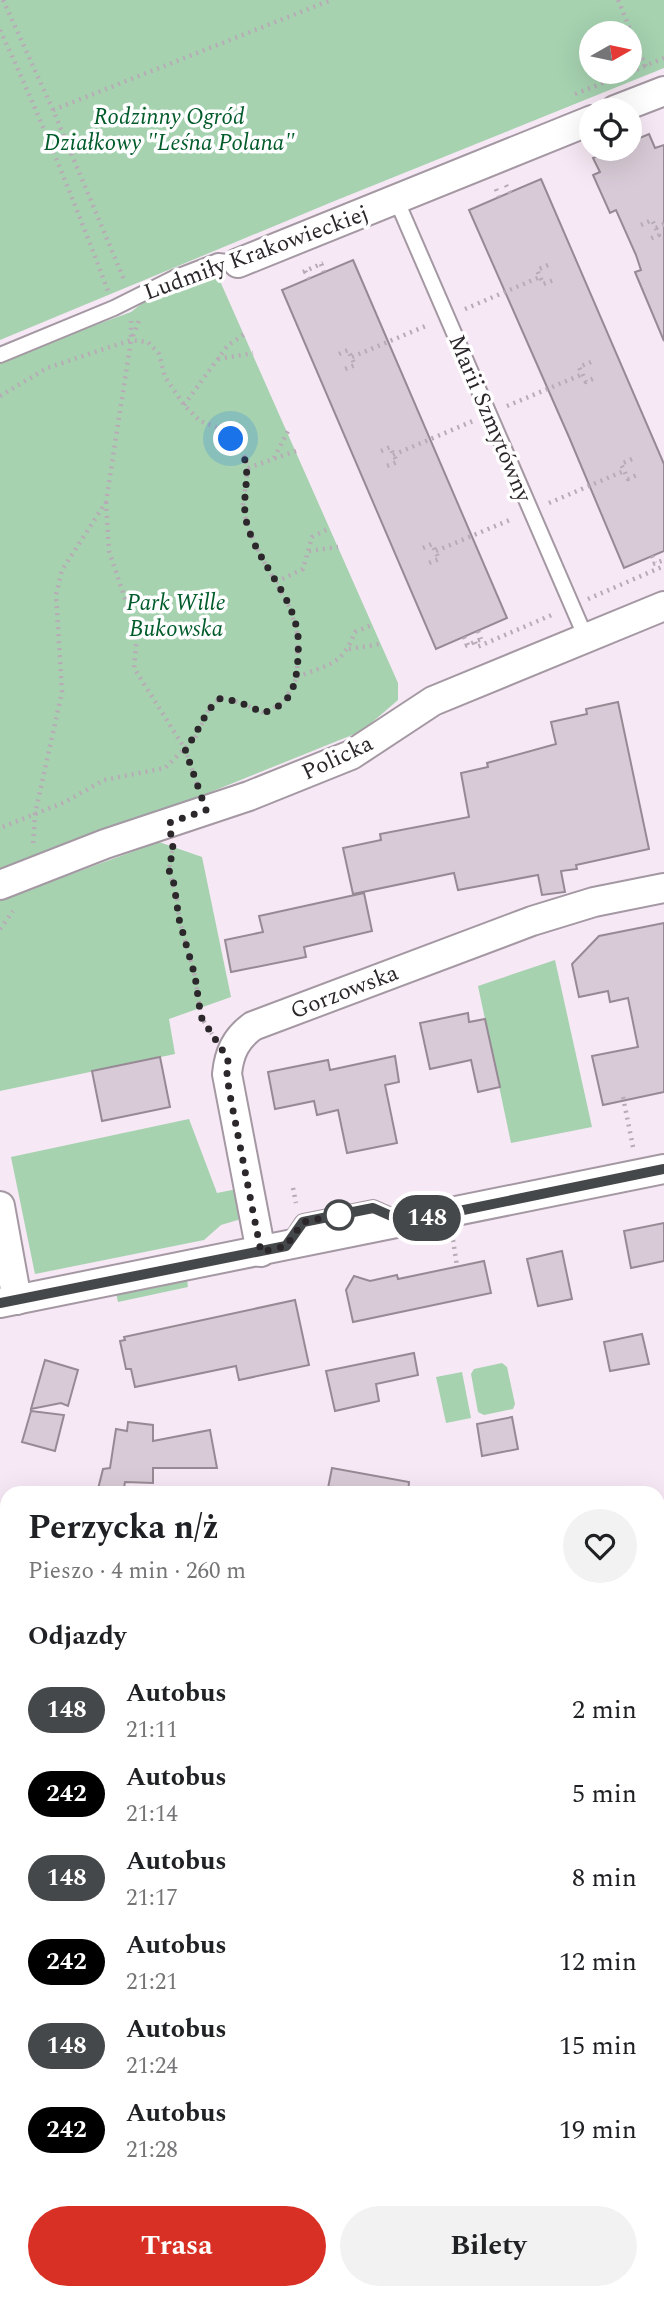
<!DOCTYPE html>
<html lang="pl">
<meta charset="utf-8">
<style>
:root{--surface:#fff;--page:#f2f2f2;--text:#202124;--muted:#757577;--accent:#d93025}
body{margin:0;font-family:Spectral,serif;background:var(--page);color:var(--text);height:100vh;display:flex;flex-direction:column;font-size:26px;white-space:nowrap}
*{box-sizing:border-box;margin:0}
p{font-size:23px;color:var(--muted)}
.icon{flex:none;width:38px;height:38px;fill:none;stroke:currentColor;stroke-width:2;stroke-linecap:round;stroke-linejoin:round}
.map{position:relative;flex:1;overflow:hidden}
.sheet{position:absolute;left:0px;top:1486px;width:665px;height:814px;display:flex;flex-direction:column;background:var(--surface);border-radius:21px 21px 0 0;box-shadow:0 7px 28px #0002}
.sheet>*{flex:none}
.badge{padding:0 14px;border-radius:23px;font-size:24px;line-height:46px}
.needle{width:46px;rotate:81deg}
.buttons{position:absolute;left:579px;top:21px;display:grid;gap:14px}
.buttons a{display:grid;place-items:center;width:63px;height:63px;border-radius:50%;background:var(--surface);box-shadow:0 7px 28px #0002;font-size:35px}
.you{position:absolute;width:35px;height:35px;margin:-18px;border:5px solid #fff;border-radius:50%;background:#1a73e8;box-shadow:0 0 0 10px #1a73e833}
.map>.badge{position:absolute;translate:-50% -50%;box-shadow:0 0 0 4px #fff}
h2{padding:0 28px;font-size:26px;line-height:63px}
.round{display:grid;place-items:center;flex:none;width:74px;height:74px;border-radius:37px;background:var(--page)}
.headline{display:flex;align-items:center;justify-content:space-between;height:119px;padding:0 28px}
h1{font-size:33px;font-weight:700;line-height:52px}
.cta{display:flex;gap:14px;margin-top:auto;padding:14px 28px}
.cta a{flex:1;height:80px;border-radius:42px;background:var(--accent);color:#fff;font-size:28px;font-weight:700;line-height:80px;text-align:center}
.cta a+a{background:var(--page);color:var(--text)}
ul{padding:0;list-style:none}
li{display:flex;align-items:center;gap:21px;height:84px;padding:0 28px}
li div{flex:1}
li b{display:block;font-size:26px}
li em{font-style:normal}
li .badge{min-width:77px;font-weight:700;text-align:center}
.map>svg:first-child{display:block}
</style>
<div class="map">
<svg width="664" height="2298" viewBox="0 0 664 2298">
<rect width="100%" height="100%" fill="#f6e8f4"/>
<g fill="#a6d2b0" fill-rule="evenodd">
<path d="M0,0H664V68L332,202L0,340ZM592,33H630V72H592Z"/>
<path d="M216,272L398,683V700L362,731L0,877V364L57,339L131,312L146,300Z"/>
<path d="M159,842L202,857L231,997L169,1019L175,1054L0,1091V900Z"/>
<path d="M555,960L592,1127L511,1143L478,986Z"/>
<path d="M189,1119L217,1193L237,1189L241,1219L221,1225L204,1240L35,1274L11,1157Z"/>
<path d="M187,1279L188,1287L118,1302L116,1293Z"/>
<path d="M502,1363L507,1367L515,1404L513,1409L484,1415L478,1412L471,1374L474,1369Z"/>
<path d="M462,1372L471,1418L446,1423L436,1377Z"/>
</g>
<g fill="#d8cbd7" stroke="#978a95" stroke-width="2">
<path d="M649,134L655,148L664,145V341L635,272L641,270L636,255L616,210L610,213L593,175L600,172L593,158L614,149H630V142Z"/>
<path d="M541,179L664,464V551L624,568L569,437L469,210Z"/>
<path d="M353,260L507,618L436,649L282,290Z"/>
<path d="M618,702L649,849L576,865L577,869L561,871L565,892L542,895L538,875L458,890L454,873L353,894L343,848L381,840L380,834L469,817L461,773L488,767L487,763L556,744L551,722L587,714L586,709Z"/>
<path d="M364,893L372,931L304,947L306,957L231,972L225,940L263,932L259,916Z"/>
<path d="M664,923V1092L603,1105L592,1056L638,1047L628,998L610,1002L608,991L579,997L572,964L599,936Z"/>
<path d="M468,1013L469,1022L485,1019L500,1087L478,1092L471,1060L430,1069L420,1023Z"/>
<path d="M395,1056L399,1082L385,1085L397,1143L347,1153L338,1110L317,1115L314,1101L275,1109L268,1072L328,1060L330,1070Z"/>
<path d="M160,1057L170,1107L102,1121L92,1071Z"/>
<path d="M664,1223V1261L631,1268L624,1231Z"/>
<path d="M562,1251L572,1299L538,1306L527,1259Z"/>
<path d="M484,1261L491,1293L353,1322L346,1290L354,1276L370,1281L397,1275L398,1279Z"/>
<path d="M295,1300L309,1365L239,1380L236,1366L135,1387L131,1369H126L120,1341L125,1340L124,1337Z"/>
<path d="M642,1334L649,1364L610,1371L604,1342Z"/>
<path d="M414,1353L418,1375L376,1384L379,1401L335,1411L326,1371Z"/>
<path d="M45,1360L78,1370L68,1406L61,1403L31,1409Z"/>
<path d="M31,1411L64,1415L55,1451L22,1442Z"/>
<path d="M512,1417L518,1449L482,1456L477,1424Z"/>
<path d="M128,1422L153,1425V1441L210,1430L217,1468H153V1483L125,1482L123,1493H97L103,1469L110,1468L116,1429L127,1431Z"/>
<path d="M332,1468L409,1482L408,1493H327Z"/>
</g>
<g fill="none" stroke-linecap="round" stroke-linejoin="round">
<g stroke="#a498a3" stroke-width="18">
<g id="lane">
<path d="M396,199L586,638"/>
<path d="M0,355L114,308L174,278L218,261L238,263"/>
<path d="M289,1243L303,1222L373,1208L398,1219"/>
</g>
</g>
<g stroke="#a498a3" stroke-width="32">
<g id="street">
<path d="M615,110L664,91"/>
<path d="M238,263L592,120"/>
<path d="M0,885L105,844L249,796L351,755L433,701L664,606"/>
<path d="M0,1206L17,1300"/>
<path d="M261,1252L227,1074C229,1053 236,1038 253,1026L532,921L594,902L664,888"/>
<path d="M0,1303L664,1169"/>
<path d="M0,1628L7,1629"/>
<path d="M658,1756L664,1757"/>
<path d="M0,1976L7,1977"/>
<path d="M658,2116L664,2118"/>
<path d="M0,2242L7,2243"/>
<path d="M241,2292L268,2298"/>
</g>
</g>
<g stroke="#b7acb6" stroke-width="4.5" stroke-dasharray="2 5" stroke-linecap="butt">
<path d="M3,0L53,110L125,282"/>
<path d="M618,0L647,70"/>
<path d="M0,30C40,116 75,203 108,291"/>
<path d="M630,72L664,58"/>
<path d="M575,94L603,83"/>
<path d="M53,110L331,0"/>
<path d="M612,149V150"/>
<path d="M506,185L510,193"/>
<path d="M496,189L499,197"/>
<path d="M641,225L652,220L659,235L647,240"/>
<path d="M656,228L664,224"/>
<path d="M321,264L324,272"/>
<path d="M548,265L537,270L543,284L554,280"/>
<path d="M305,271L309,279"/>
<path d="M303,272L323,263"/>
<path d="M465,309L540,277"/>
<path d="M133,336L140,318"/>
<path d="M339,354L348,350L355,365L345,369"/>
<path d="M352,357L428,325"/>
<path d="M218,359L253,353"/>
<path d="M591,362L579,367L586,382L597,377"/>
<path d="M0,396L47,368L131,340L148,342L159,354L165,377L184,405L200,421L221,429L242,448L248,468L243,505L247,526L263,560L290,608L298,637L297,677L284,702L264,713L239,702L221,698L211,705L195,738L165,768L104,780L65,802L0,828"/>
<path d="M184,405L228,345L245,334"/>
<path d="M507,406L583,374"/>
<path d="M381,451L390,447L397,462L387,466"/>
<path d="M393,455L473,421"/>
<path d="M274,458L288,431"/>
<path d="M632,459L621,464L628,479L639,474"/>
<path d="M248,468L296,451"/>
<path d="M106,502L109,551L137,635L134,668L185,749L198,787"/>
<path d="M549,503L624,471"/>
<path d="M423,548L432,544L439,559L429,563"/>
<path d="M309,551L338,547"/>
<path d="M436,551L512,519"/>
<path d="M652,556L655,563"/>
<path d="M653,564L664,560"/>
<path d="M276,582L303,569L312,537L330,528"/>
<path d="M588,599L664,566"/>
<path d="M478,631L481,639"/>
<path d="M464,637L468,645"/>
<path d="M475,642L477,647L554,614"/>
<path d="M465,646L484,638"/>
<path d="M349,649L380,644"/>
<path d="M297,677C328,664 342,666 355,632L372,625"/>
<path d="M33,843L35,814L62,692L56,595L62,570L106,502L131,340V321"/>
<path d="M172,851L169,870L177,898L179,919L195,976L201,1017L212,1034"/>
<path d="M0,929L13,911"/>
<path d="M623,1097L633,1147"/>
<path d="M293,1188L296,1203"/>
<path d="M453,1240L457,1266"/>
<path d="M0,1589L7,1591"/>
<path d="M0,1682L7,1684"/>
<path d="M658,1830L664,1831"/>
</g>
<use href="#lane" stroke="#fff" stroke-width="14"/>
<use href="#street" stroke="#fff" stroke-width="28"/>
</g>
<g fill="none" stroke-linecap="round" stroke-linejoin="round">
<g stroke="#fff" stroke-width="16">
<path id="line" d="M0,1303L286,1246L303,1222L373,1208L405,1222L664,1169"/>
</g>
<use href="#line" stroke="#45484a" stroke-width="10"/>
<path stroke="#2c272b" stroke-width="7" stroke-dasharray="0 12.6" d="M231,439C260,465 238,491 247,524C258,564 293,594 298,636C299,643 298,651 298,658C297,673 295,692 283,703C278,707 270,710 264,713L239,702L221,698C204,710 199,733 185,749L206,810L169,823L173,848L169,870L174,884L179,919L195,976L201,1017L228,1059L227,1074L229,1090L261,1252L286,1246L303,1222L339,1215"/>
</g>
<circle fill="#fff" stroke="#45484a" stroke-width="3.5" cx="339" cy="1215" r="14"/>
<g text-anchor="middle" stroke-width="7" stroke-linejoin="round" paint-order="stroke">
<g font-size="23" font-style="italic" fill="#005b2a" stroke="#fff">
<text x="169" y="124">Rodzinny Ogród<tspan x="169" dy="26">Działkowy "Leśna Polana"</tspan></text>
<text x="176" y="610">Park Wille<tspan x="176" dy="26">Bukowska</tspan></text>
</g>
<g font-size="23" fill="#2c272b" stroke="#fff">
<text transform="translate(256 252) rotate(-20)" y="8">Ludmiły Krakowieckiej</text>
<text transform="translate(491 418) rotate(67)" y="8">Marii Szmytówny</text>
<text transform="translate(337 757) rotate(-25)" y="8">Policka</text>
<text transform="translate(344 991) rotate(-21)" y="8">Gorzowska</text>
</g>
</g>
</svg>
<div class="buttons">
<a><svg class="needle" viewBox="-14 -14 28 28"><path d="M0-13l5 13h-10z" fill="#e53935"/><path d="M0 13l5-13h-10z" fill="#757577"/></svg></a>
<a><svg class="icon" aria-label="locate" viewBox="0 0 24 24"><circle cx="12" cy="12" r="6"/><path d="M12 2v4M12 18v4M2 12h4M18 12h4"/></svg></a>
</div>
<div class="you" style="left:231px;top:439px"></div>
<b class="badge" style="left:427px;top:1218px;background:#45484a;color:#fff">148</b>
<section class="sheet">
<div class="headline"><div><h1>Perzycka n/ż</h1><p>Pieszo · 4 min · 260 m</p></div><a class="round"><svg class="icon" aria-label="heart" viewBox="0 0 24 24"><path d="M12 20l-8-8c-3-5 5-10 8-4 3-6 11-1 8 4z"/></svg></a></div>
<h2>Odjazdy</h2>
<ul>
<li><span class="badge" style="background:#45484a;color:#fff">148</span><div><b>Autobus</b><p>21:11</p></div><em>2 min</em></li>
<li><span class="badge" style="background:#000;color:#fff">242</span><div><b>Autobus</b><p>21:14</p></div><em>5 min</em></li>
<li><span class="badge" style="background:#45484a;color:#fff">148</span><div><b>Autobus</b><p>21:17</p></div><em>8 min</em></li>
<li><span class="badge" style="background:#000;color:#fff">242</span><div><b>Autobus</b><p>21:21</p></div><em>12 min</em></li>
<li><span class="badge" style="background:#45484a;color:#fff">148</span><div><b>Autobus</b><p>21:24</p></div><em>15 min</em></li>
<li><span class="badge" style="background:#000;color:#fff">242</span><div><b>Autobus</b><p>21:28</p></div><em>19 min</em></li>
</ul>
<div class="cta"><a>Trasa</a><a>Bilety</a></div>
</section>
</div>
